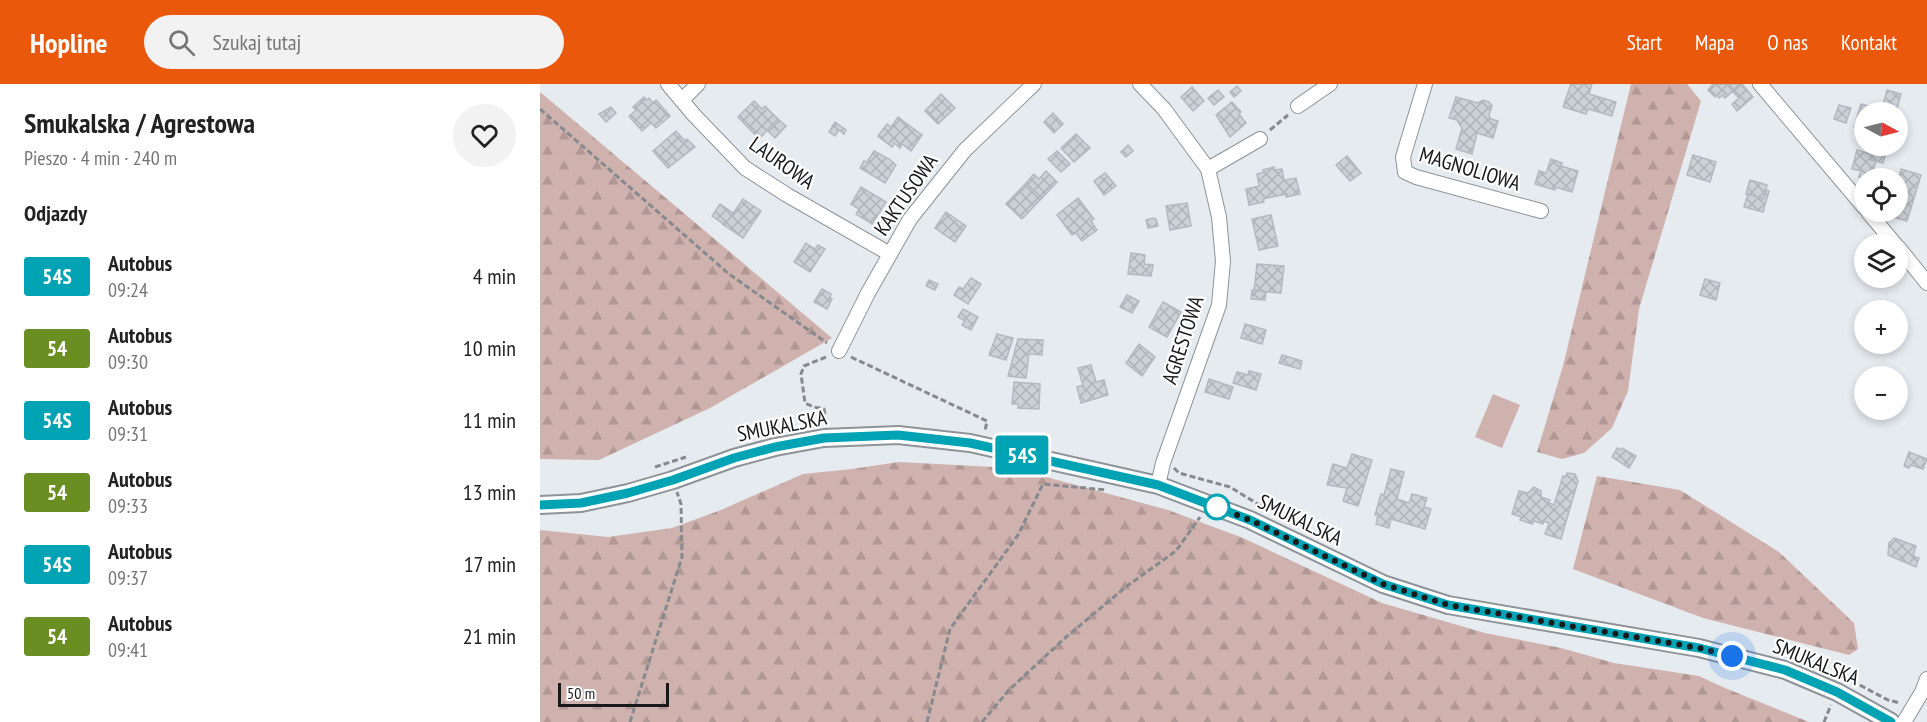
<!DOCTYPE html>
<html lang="pl">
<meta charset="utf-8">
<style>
:root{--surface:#fff;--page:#f2f2f2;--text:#222;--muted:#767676;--accent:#ea580c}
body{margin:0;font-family:"PT Sans Narrow",sans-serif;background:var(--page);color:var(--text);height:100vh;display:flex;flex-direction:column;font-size:22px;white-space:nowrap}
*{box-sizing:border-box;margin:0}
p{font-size:20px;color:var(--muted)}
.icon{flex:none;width:33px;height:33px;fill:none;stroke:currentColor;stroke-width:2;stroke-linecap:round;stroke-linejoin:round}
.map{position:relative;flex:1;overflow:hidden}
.panel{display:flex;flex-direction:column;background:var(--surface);width:540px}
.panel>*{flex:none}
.badge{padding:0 12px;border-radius:4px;font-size:21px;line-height:39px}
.needle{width:39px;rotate:97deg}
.tools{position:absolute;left:1314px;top:18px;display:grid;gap:12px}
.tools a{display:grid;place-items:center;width:54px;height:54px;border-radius:50%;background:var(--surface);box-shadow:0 3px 9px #0003;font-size:30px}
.scale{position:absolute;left:18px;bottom:15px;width:111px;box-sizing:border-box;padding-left:6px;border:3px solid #17191b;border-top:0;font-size:16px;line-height:21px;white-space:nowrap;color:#17191b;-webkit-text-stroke:4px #fff;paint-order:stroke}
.you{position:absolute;width:30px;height:30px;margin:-15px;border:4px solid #fff;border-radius:50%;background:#1a73e8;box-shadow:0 0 0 9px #1a73e833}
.map>.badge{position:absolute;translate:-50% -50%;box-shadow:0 0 0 3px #fff}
h2{padding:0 24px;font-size:22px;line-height:54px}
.round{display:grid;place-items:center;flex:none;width:63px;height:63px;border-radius:32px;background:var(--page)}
.overview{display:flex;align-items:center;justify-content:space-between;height:102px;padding:0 24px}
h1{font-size:28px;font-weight:600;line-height:45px}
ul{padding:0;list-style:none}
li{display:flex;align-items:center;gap:18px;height:72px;padding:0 24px}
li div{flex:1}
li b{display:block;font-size:22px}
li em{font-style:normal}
li .badge{min-width:66px;font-weight:700;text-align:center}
header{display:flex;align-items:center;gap:36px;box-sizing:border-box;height:84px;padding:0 30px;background:var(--accent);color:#fff}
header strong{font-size:28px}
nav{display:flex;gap:33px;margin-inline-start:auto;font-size:21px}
.search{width:420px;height:54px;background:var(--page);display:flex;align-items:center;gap:15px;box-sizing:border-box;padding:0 21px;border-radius:33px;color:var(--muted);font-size:22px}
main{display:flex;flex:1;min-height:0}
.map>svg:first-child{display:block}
</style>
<header>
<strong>Hopline</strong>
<div class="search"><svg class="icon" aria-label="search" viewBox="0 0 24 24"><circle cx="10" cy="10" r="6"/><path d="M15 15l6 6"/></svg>Szukaj tutaj</div>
<nav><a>Start</a><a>Mapa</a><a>O nas</a><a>Kontakt</a></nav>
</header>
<main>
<section class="panel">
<div class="overview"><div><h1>Smukalska / Agrestowa</h1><p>Pieszo · 4 min · 240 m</p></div><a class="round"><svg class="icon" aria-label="heart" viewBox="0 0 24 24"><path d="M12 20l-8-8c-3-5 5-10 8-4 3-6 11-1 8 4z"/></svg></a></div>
<h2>Odjazdy</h2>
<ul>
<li><span class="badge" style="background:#00a3b4;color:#fff">54S</span><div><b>Autobus</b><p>09:24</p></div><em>4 min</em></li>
<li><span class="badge" style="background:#6b8e23;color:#fff">54</span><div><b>Autobus</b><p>09:30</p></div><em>10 min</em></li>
<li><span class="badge" style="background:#00a3b4;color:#fff">54S</span><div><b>Autobus</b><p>09:31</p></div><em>11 min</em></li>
<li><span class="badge" style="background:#6b8e23;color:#fff">54</span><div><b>Autobus</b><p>09:33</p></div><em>13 min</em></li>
<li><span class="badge" style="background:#00a3b4;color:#fff">54S</span><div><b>Autobus</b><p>09:37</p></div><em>17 min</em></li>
<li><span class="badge" style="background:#6b8e23;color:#fff">54</span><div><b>Autobus</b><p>09:41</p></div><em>21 min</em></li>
</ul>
</section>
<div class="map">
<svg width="1387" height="638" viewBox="0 0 1387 638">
<defs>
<pattern id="forest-firs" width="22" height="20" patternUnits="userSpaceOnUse" patternTransform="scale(1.5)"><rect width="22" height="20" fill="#cfb1ae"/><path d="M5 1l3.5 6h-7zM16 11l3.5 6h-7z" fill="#b19895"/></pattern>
<pattern id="building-cross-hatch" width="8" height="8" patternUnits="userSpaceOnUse" patternTransform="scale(1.5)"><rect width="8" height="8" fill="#ccd1d6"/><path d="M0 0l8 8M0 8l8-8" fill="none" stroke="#aeb3b7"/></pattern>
</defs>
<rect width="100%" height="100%" fill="#e6ebf0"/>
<path fill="#cfb1ae" d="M953,310L980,321L962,364L935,353Z"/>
<g fill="url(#forest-firs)">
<path d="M1091,0H1147L1161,17L1099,225L1088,307L1072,344L1044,369L1022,375L997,368L1023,282Z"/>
<path d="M0,8L292,254L170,324L59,376L0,375Z"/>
<path d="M359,378L473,384L628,426L703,454L842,519L945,549L1021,564L1074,579L1159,592L1185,604L1269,638H0V446L68,453L132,444L181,426L263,390L312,385Z"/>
<path d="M1057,392L1140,406L1239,468L1314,539L1318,565L1309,571L1163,534L1033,485Z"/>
</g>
<g fill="url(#building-cross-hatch)" stroke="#b3b9be" stroke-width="1.5">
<path d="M1031,0H1052L1049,10L1076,18L1072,32L1048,25L1046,30L1023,23Z"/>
<path d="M1173,0H1187L1193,7L1185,14L1183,11L1179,14L1177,11L1175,13L1168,6Z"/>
<path d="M1187,0H1202L1193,8Z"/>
<path d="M1202,0L1213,13L1197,27L1192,20L1199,14L1193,8Z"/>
<path d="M697,2L701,7L694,13L690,8Z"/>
<path d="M652,3L664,17L653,27L641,13Z"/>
<path d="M678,6L684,13L674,21L668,14Z"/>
<path d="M1347,6L1361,10L1356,28H1341Z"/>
<path d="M401,10L415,24L398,40L385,27Z"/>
<path d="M104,13L107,16L109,14L113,19L116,16L130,32L116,44L111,39L102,47L89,32L96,26L93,23Z"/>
<path d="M916,13L938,19L943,16L949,18L952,22L949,31L951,35L958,37L953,54L937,49L932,70L916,65L922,44L917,36L909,34Z"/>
<path d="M214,17L222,25L225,22L238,35L219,55L198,33Z"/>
<path d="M692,18L701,28L699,30L706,39L690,53L676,31Z"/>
<path d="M1321,20L1332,23L1330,28H1324V46L1314,43Z"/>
<path d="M1299,21L1311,24L1306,39L1294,35Z"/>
<path d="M71,23L76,29L66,38L59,30Z"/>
<path d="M513,29L523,40L514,49L504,38Z"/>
<path d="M358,33L382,51L371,67L362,60L360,64L354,59L352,63L338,52L347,40L351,43Z"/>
<path d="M238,35L246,42L235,54L227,46Z"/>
<path d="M295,38L306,46L304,50L299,46L295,52L289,48Z"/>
<path d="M136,47L145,57L147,55L155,63L128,84L113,67Z"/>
<path d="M536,50L550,64L534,78L521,64Z"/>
<path d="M588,61L593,67L586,73L581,68Z"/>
<path d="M1335,62H1348L1343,79L1331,76Z"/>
<path d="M1317,66L1333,71L1331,76L1336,77L1331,94L1319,93L1321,87L1312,85Z"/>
<path d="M334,67L349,75L356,81L345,99L320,84L324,77L327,78Z"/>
<path d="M517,67L530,80L521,88L508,75Z"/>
<path d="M1153,71L1176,78L1170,98L1147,91Z"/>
<path d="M807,72L821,89L810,97L796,81Z"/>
<path d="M1011,75L1022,79L1021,82L1038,87L1032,108L1015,103V106L995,100L999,87L1006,89Z"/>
<path d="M734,83V86L742,85L744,96L756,94L760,110L746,113V110L723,115L724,118L709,121L706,105L719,102L717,90L724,88L723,86Z"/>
<path d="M1361,85L1381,91L1367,137L1349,132L1351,128H1358V117L1361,102L1358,101V97Z"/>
<path d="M506,87L517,98L502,114L486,99L494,90L499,95Z"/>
<path d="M565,89L576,102L564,111L554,97Z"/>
<path d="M1210,96L1227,101L1223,115L1206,110Z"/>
<path d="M486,99L502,114L482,135L466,120Z"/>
<path d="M321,103L346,118L332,140L316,130L319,125L311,120Z"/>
<path d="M1226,106L1229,107L1223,128L1204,123L1208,110L1223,115Z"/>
<path d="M538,114L554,135L551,137L557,146L542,157L536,149L532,151L517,131Z"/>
<path d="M203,115L221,127L203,154L182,140L185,141Z"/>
<path d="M647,119L651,142L630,146L626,122Z"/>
<path d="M180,120L193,129L185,141L172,132Z"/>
<path d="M406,128L426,142L415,158L395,144Z"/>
<path d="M731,131L738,162L719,166L712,135Z"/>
<path d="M613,134L616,135L618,142L608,144L606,136Z"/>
<path d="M266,159L275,165L278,161L285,165L270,188L254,178Z"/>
<path d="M591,169L605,171L604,180L613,181L611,192L588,190Z"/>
<path d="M717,180L744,182L741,209L714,207Z"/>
<path d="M431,194L441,200L428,220L414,211L419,203L423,205Z"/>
<path d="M1165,195L1180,199L1176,216L1160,211Z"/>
<path d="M389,196L398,200L395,206L386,202Z"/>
<path d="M282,205L291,210L290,214L292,215L287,225L274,218Z"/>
<path d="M712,206L726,208L725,216L711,215Z"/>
<path d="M587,211L599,217L592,229L580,223Z"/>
<path d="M623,218L641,228L627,253L609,243Z"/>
<path d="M423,225L438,233L431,246L422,241L425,237L418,233Z"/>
<path d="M705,240L726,246L722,260L701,254Z"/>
<path d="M457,250L473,254L466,276L449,271Z"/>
<path d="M478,255L503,256L502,271L489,270L486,294L468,292Z"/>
<path d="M599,260L615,273L602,292L586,279Z"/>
<path d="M742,271L762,277L760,285L739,279Z"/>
<path d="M551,281L556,298L564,296L568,311L541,319L537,303L543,301L538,284Z"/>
<path d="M709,287L721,290L716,306L693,299L697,288L708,291Z"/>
<path d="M669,295L693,303L689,315L665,308Z"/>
<path d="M474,298L500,300L499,325L478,324V320H472Z"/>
<path d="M1077,364L1081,366L1082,364L1096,372L1089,384L1072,373Z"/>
<path d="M1369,368L1387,375L1383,385L1371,381L1369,384L1364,382Z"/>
<path d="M812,370L832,376L818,422L803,417L807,404L787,401L793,380L807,384Z"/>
<path d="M851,385L864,388L857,415L869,419L872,410L887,414L884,423L891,425L885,445L851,435L849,444L836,440L838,431H835L841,410L844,411Z"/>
<path d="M1027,389L1035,390L1038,397L1021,455L1005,450L1009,439L1003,437V440L994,437L992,440L980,436L981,433L972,430L979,407L988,409L994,403L1001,407V413L1010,416L1009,419L1014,421L1023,392L1025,393Z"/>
<path d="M1354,454L1376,462L1373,472L1379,474L1376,483L1348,471L1349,459Z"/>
</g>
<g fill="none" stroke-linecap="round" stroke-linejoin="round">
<g stroke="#8e9398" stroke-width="16">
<g id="minor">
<path d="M128,0L154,31L205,84L247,111L350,170"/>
<path d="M600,0L624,25L668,85L679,133L683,177L679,221L623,379L618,401"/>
<path d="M885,0L863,73L865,88L876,93L1001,127"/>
<path d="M1220,0L1324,123"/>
<path d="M142,16L158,0"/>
<path d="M758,22L790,0"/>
<path d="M668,85L720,55"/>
<path d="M1328,128L1355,160"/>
<path d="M1358,163L1387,199"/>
<path d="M299,267L328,209L370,135L425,66L494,0"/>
<path d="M1364,638L1382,608L1387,595"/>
</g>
</g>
<g stroke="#8e9398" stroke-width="20">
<path id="tertiary" d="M0,421L41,419L88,409L133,396L194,374L235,363L284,354L358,351L430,359L618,401L710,436L843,500L908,521L1159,564L1245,586L1297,608L1351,638"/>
</g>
<g stroke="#86898d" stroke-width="3" stroke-dasharray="6 3" stroke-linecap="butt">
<path d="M0,25L189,190L287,259"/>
<path d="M730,46L748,31"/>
<path d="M286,273L264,282L261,290L265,319L274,323L284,325L287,341"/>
<path d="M311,273L447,337L445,347"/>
<path d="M115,383L146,373"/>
<path d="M634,384L639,389L690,403L726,425"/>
<path d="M1312,597L1348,616L1360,619"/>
<path d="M90,638L142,473L141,420L137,408"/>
<path d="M387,638L410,545L478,451L503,400L566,406"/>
<path d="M442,638L469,606L525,554L587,502L636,467L660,433"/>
<path d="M1284,638L1291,621"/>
</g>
<use href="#minor" stroke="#fff" stroke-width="14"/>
<use href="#tertiary" stroke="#fff" stroke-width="16"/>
</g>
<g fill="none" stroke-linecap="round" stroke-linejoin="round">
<g stroke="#fff" stroke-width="14">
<path id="line" d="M0,421L41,419L88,409L133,396L194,374L235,363L284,354L358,351L430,359L618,401L710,436L843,500L908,521L1159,564L1245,586L1297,608L1351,638"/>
</g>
<use href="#line" stroke="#00a3b4" stroke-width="9"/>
<path stroke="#17191b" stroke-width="6" stroke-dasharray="0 10.8" d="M677,423L710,436L843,500L908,521L1159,564L1192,572"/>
</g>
<circle fill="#fff" stroke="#00a3b4" stroke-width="3" cx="677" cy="423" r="12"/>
<g text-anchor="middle" stroke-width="4.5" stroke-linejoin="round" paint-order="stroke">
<g font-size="21" fill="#17191b" stroke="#fff">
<text transform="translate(242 79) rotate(35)" y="7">LAUROWA</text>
<text transform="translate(930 85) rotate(17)" y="7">MAGNOLIOWA</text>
<text transform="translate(366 111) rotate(-55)" y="7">KAKTUSOWA</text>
<text transform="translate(643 256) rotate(-72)" y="7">AGRESTOWA</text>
<text transform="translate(242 342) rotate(-11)" y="7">SMUKALSKA</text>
<text transform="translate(760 436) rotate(26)" y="7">SMUKALSKA</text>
<text transform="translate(1276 578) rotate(22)" y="7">SMUKALSKA</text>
</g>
</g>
</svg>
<div class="tools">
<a><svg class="needle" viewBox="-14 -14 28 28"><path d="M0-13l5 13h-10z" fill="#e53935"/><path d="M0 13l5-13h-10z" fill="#767676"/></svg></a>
<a><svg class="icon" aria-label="locate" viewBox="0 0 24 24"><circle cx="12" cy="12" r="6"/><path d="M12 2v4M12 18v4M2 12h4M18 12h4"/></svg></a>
<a><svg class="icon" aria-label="layers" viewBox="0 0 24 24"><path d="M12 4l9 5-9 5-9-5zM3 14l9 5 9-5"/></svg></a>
<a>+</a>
<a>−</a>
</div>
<div class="scale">50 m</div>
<div class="you" style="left:1192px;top:572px"></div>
<b class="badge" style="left:482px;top:371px;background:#00a3b4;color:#fff">54S</b>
</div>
</main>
